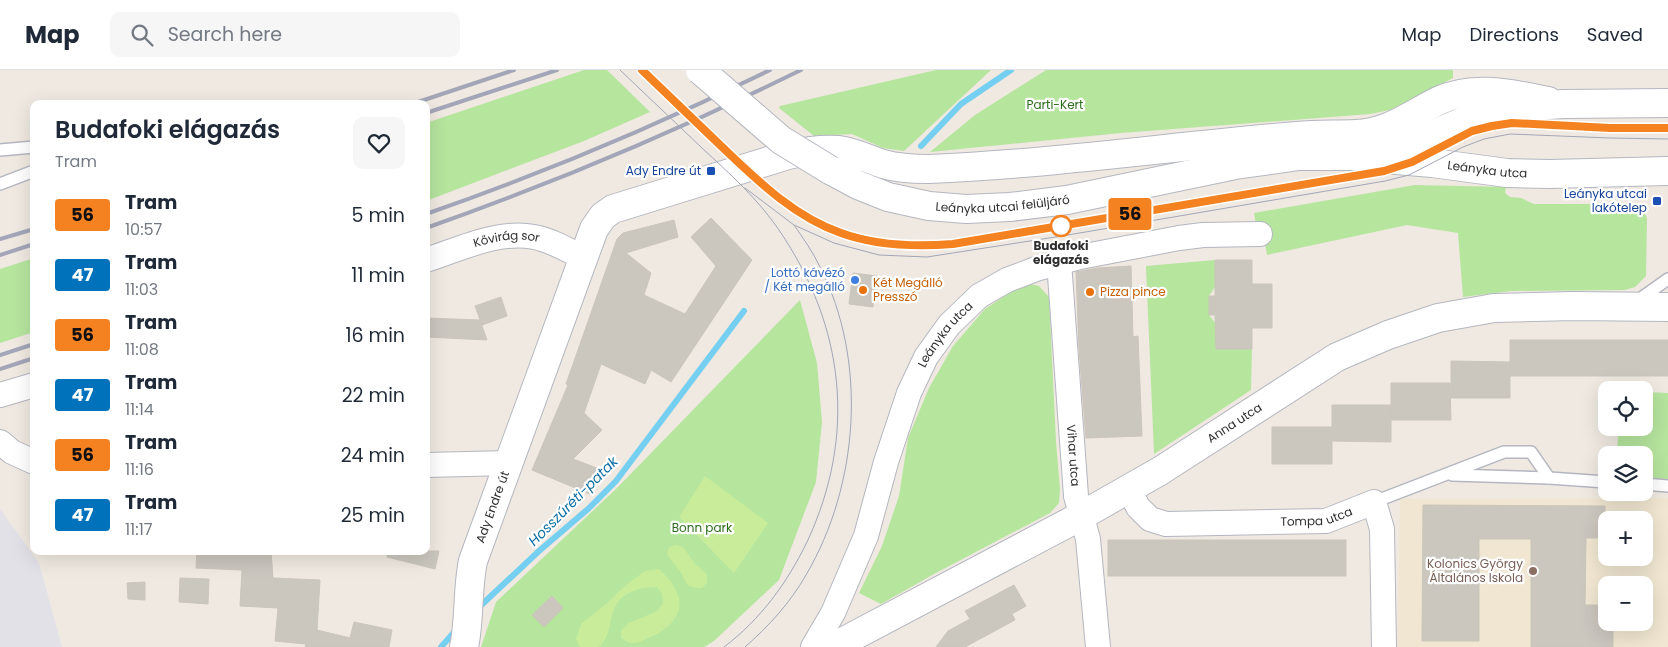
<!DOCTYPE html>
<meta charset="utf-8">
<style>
:root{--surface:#fff;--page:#f6f6f7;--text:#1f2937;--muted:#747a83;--line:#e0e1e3}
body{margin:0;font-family:Poppins,sans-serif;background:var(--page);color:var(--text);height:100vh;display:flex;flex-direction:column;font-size:19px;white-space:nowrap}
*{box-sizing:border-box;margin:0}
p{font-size:16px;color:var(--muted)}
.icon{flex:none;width:28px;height:28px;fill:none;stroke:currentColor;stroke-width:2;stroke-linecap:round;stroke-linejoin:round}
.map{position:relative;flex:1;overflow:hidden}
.sheet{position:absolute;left:30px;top:30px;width:400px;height:455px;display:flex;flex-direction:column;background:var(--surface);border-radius:10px;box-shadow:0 5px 20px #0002}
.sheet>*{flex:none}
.badge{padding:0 10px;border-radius:4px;font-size:18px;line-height:32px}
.fabs{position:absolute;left:1598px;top:311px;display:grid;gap:10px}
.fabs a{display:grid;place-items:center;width:55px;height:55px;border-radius:10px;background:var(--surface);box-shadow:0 5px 20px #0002;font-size:25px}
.map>.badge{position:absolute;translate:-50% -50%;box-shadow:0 0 0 2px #fff}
.round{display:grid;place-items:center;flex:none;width:52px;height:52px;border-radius:10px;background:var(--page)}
.summary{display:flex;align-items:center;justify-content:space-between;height:85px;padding:0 25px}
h1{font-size:24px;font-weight:600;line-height:38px}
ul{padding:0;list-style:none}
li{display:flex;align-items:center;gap:15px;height:60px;padding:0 25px}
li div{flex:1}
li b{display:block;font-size:19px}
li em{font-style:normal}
li .badge{min-width:55px;font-weight:700;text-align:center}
header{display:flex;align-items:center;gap:30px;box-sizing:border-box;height:70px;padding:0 25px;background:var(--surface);border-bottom:1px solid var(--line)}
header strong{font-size:24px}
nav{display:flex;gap:28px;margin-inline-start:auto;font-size:18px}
.search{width:350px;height:45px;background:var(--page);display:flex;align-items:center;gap:12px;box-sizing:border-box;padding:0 18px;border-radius:10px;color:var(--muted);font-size:19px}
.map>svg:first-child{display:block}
</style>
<header>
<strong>Map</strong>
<div class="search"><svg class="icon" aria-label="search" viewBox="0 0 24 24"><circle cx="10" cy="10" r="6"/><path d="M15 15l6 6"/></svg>Search here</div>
<nav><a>Map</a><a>Directions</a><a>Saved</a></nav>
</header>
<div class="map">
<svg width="1668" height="577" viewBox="0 0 1668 577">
<rect width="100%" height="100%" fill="#efe9e1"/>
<path fill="#e3e1e8" d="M0,439L39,493L62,577H0Z"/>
<path fill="#f0e6d1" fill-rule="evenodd" d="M1668,428V577H1397L1400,429ZM1606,450H1644V488H1606ZM1606,515H1644V552H1606Z"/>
<g fill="#b6e59e">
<path d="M584,0H607L650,42L584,71L426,131V53Z"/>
<path d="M936,0H991L904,81L883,78L852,64L814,66L779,38L780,36Z"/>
<path d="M1046,0H1453V8L1390,40L1370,44L1121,63L930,82L975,45Z"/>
<path d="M1415,115L1506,117L1505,123L1510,127L1521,128L1534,134H1635L1643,139L1647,148L1646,206L1635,217L1625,220L1511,221L1463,227L1458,163L1407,155L1267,185L1263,162L1257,161L1254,143Z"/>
<path d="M34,188V262L0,273V199Z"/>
<path d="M1215,190V217L1209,226V245L1216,254V279H1252L1251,320L1154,384L1146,196Z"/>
<path d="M1025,213L1039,216L1049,227L1056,371L1060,419L1059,433L1050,443L934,504L881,534L859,523L882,476L899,426L908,368L929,318L953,276L985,239Z"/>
<path d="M800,230L817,293L822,352L816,412L779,510L714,571L704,577H481L496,532L617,418Z"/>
<path d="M1646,322L1668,323V409L1644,408V385H1617L1618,364H1644Z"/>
</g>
<g fill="#c9ec9a">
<path d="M705,406L768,453L734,503L679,447Z"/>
<path d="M675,475L683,477L695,494L702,499L707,505V513L702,518C683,518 688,512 679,500C675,494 671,491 667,484L669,477Z"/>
<path d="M659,499C665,505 672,511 676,520C688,544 666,562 646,569C642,571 637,574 632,573C628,573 625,570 621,568V561L627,554L655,542L663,534L662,524L657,517C642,517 623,521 615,537C608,552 612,564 599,577H580L576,569L581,554L607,533L627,514L645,501Z"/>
</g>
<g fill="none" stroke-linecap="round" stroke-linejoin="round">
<g stroke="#75cff0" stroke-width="6">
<path d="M921,76L961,34L1011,0"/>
<path d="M476,540L539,481L588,439L616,411L744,241"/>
<path d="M441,577L457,559"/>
</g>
</g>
<g fill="#cbc7bf" stroke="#cbc5ba">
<path d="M711,148L752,190L671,312L651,300L645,314L601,294L584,343L602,360L573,389L602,400L592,425L532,400L568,315L566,314L617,169L623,163L674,150L678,167L626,183L651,203L644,225L685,244L716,196L691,167Z"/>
<path d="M1215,190H1252V214H1272V258H1252V279H1216L1215,245H1209V226H1215Z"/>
<path d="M1131,196L1133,267L1138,266L1142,366L1086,368L1079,278L1076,202L1098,198Z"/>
<path d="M853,203L877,206L873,237L849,234Z"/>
<path d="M501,227L507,246L482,255L475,236Z"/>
<path d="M426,248L480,250L487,270L426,267Z"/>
<path d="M1510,270H1668V306H1510V328H1451V291L1510,292V304Z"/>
<path d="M1391,313H1450L1451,350H1391V336V372L1332,371V394H1272V357H1332V366V335H1391Z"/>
<path d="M1423,435L1605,436V468H1586L1585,535H1606V552H1613V577H1531V469H1479V571H1422Z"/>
<rect x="1108" y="470" width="238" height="36"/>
<path d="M197,481H271L273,508L320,510L317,560L350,568L354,552L392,560L389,577H305L306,574L275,571L278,538L240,536L242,500L196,498Z"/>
<path d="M388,481H439L435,499L387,487Z"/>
<path d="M180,508L209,509L208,534L179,532Z"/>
<path d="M145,512V530L128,529L127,513Z"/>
<path d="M1014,515L1026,536L1012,544L1015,550L965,577H936L948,561L970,549L965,541Z"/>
<path d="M552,526L563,538L544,557L532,545Z"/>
</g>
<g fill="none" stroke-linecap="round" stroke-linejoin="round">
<g stroke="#b4b7c1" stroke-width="14">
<g id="service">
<path d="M0,80L34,77"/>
<path d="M0,114L34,101"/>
<path d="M1637,231L1668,209"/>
<path d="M1452,405L1549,408"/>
<path d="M1644,414L1668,416"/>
<path d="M1374,432L1504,382H1531L1549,408L1606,412"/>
</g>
</g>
<g stroke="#b4b7c1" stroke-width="26">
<g id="minor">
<path id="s1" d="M426,190C460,179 498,160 534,167C551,170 568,180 583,188"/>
<path id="s2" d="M1059,192L1076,426L1088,469L1098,577"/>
<path d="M0,325L34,315"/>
<path d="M0,372L12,382L34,392"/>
<path d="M426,395L509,393"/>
<path id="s3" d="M1129,419L1138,437L1150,449L1166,454L1326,451L1374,432L1382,459L1384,577"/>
<path id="s4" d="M813,577L833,543L866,466L886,392L909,323L926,287L949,255L979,226L1007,210L1036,199L1080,187L1179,168L1203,165L1260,164"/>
</g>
</g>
<g stroke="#b4b7c1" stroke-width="30">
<g id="tertiary">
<path id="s5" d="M464,577C470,549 467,519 473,491L594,159L603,146L613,139L788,85C805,81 821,79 838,80C854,82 868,89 883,94C897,98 914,99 929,99C1052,94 1175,76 1297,66C1317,64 1336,65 1356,64C1388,63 1410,45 1438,31C1472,14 1513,24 1548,31"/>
<path id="s6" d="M833,577L1081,446L1160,401L1337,287L1388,265L1438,248L1494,238L1573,236L1668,237"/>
</g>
</g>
<g stroke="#b4b7c1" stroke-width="30">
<g id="secondary">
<path d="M1378,80L1407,75L1486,42L1506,38L1563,34L1668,33"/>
<path id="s7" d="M830,100L858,115L888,127L929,136L966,139L1010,137L1067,130L1235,95L1299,86H1350L1432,93L1507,103L1550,104L1668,101"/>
</g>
</g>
<use href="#service" stroke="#fff" stroke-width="11"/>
<use href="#minor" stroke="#fff" stroke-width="24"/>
<use href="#tertiary" stroke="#fff" stroke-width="28"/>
<use href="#secondary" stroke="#fff" stroke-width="28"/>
<g stroke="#a3a6b8" stroke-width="1">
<path d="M620,0C647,26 675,52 702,78C730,104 758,129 779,160C845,257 857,365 807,472C787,513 761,549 724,577"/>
<path d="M642,0L759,112"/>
<path d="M755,108C819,162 869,182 953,174L1384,101L1412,92L1473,61L1492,56L1512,53L1610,58H1668"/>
<path d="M745,118L794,155L834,173L879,185L927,187L1062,166L1385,111L1409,105L1463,77L1484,69L1510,64L1610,68L1668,69"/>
<path d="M745,577C769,556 790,533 806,505C859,415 868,291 820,197C813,182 803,168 794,155"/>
</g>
<g stroke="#a3a6b8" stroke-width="4">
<path d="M412,34L514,0"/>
<path d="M426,43L557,0"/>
<path d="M426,144C544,103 658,55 770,0"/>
<path d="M426,158C554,113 679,60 801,0"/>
<path d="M0,169L34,159"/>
<path d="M0,185L34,174"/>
<path d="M0,285L34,274"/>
<path d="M0,299L34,288"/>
</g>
<g stroke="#b4b7c1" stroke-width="30" stroke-linecap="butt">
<path id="secondary-bridge" d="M700,0L781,70L830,100"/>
</g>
<use href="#secondary-bridge" stroke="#fff" stroke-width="28"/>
</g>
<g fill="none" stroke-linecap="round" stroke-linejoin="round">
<g stroke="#fff" stroke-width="11">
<path id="line" d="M642,0C668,25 693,49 719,74C755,108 792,146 841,163C877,176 915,177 953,174L1384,101L1412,92L1472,61L1492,56L1512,53L1610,58H1668"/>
</g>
<use href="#line" stroke="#f58220" stroke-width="8"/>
</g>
<g fill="#1a4fb4" stroke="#fff" stroke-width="2">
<rect x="706" y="96" width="10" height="10" rx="2.5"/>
<rect x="1652" y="126" width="10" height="10" rx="2.5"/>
</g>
<circle fill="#fff" stroke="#f58220" stroke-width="2.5" cx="1061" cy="156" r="10"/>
<circle fill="#3f7fe0" stroke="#fff" stroke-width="2" cx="855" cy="210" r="5"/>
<g fill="#e8710a" stroke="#fff" stroke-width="2">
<circle cx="863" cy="220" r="5"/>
<circle cx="1090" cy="222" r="5"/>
</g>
<circle fill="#8d6e63" stroke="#fff" stroke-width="2" cx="1533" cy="501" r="5"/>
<g text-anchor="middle" stroke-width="4.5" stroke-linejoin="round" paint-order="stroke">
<g font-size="12" fill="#2c6e1b" stroke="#fff">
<text x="1055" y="39">Parti-Kert</text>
<text x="702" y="462">Bonn park</text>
</g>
<g font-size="12" fill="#2e2e2e" stroke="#fff">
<text dy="4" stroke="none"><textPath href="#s7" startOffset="670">Leányka utca</textPath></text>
<text dy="4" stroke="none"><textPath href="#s7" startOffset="180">Leányka utcai felüljáró</textPath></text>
<text dy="4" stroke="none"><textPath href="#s1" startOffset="84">Kővirág sor</textPath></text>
<text dy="4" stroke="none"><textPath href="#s4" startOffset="342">Leányka utca</textPath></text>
<text dy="4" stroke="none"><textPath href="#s6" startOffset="460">Anna utca</textPath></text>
<text dy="4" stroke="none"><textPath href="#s2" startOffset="194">Vihar utca</textPath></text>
<text dy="4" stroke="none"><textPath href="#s5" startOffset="144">Ady Endre út</textPath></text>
<text dy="4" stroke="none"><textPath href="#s3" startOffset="205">Tompa utca</textPath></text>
</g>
<g font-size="12" fill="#164399" stroke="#fff" text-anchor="end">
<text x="701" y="105">Ady Endre út</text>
<text x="1647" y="128">Leányka utcai<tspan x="1647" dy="14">lakótelep</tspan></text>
</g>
<g font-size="12" font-weight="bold" fill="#2e2e2e" stroke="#fff">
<text x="1061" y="180">Budafoki<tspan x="1061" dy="14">elágazás</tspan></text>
</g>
<g font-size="12" fill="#366cbe" stroke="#fff" text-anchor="end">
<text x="845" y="207">Lottó kávézó<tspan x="845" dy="14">/ Két megálló</tspan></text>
</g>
<g font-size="12" fill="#c56008" stroke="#fff" text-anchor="start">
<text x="873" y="217">Két Megálló<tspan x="873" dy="14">Presszó</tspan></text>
<text x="1100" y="226">Pizza pince</text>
</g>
<g font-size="12" fill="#785e54" stroke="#fff" text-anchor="end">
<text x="1523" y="498">Kolonics György<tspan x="1523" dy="14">Általános Iskola</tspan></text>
</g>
<g font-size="14" font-style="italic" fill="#0d6fa3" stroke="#fff">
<text transform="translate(573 431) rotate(-45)" y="5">Hosszúréti-patak</text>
</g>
</g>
</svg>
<div class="fabs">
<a><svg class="icon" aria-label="locate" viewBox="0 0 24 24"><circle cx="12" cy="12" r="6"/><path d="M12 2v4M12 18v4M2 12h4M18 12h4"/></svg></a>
<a><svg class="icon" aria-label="layers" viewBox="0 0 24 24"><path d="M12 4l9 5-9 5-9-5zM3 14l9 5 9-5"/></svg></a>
<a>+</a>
<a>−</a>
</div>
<b class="badge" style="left:1130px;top:144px;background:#f58220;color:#111">56</b>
<section class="sheet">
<div class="summary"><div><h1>Budafoki elágazás</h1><p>Tram</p></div><a class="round"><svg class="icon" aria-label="heart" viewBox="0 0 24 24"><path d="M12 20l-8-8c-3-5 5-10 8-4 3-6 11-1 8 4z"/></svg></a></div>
<ul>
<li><span class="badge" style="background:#f58220;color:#111">56</span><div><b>Tram</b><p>10:57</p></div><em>5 min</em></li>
<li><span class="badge" style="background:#0072bc;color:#fff">47</span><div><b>Tram</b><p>11:03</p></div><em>11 min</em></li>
<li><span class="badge" style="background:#f58220;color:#111">56</span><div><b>Tram</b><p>11:08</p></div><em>16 min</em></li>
<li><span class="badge" style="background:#0072bc;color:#fff">47</span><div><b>Tram</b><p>11:14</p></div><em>22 min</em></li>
<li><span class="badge" style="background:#f58220;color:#111">56</span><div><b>Tram</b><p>11:16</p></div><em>24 min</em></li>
<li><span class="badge" style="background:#0072bc;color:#fff">47</span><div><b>Tram</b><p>11:17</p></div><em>25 min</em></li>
</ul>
</section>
</div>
